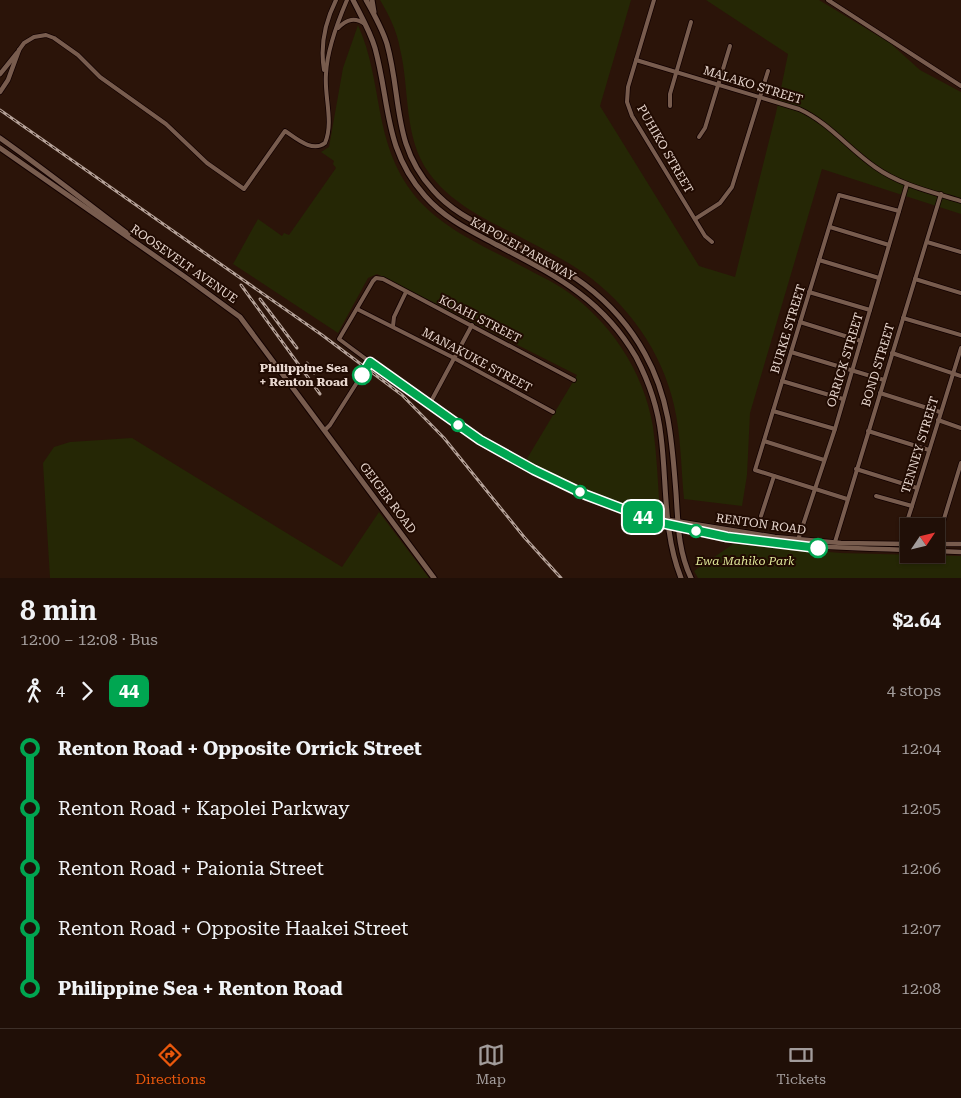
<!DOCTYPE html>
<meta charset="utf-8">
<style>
:root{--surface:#200f07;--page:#281811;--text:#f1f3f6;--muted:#a29c9b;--line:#3d2f28;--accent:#ea580c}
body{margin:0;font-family:"Roboto Serif",serif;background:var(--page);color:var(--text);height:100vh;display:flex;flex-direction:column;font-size:19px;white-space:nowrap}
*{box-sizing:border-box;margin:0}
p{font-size:16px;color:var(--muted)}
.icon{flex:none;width:28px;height:28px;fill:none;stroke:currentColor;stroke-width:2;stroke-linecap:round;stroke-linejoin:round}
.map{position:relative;height:578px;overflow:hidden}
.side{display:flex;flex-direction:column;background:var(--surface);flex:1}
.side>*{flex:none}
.badge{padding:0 10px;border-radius:8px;font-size:18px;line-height:32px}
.needle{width:32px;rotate:55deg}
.controls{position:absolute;left:900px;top:518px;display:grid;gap:10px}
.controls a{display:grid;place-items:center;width:45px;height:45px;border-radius:0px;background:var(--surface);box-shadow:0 1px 4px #0004,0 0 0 1px var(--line);font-size:25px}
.map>.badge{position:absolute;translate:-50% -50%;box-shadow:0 0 0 2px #fff}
.legs{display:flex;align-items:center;gap:8px;height:55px;padding:0 20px;font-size:16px}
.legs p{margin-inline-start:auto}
.head{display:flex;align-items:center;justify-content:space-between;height:85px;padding:0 20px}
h1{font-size:28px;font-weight:600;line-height:38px}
ul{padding:0 20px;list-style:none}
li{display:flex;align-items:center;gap:18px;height:60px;font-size:19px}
li i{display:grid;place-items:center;width:8px;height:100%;margin:0 6px;background:currentColor}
li i::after{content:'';width:12px;height:12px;margin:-6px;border:4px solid;border-radius:50%;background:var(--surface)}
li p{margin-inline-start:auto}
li:first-child i{background:linear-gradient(#0000 50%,currentColor 0)}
li:last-child i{background:linear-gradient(currentColor 50%,#0000 0)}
.menu{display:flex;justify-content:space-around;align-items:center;height:70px;border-top:1px solid var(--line);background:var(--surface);font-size:14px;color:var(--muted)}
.menu a{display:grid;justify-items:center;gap:2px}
.menu .on{color:var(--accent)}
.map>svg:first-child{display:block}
</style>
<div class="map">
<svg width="961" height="578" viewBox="0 0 961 578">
<rect width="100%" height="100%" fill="#2b1409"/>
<g fill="#252705">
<path d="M380,0H631L600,106L699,266L735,277L776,113L788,54L706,0H819L890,43L920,70L961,92V214L822,169L750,413L747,475L742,506L684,499C681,468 681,435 674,405C662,352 628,304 584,273C565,260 545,250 524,239C490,221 453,206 429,173C403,137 410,90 400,49C397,31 389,15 380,0Z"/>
<path d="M358,25C384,83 372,143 415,196C441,227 477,243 512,261C528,270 546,278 562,288C609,319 644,371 653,427C657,456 658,485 660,514H651L628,507L525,462L577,375L377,274L368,278L338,333L233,264L258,219L282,236L284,233L289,235L336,168L333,164L334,161L321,152L329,147L343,68Z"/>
<path d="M132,438L342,567L379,512L429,578H50L43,463L54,447L70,442Z"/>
<path d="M733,544L841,553L961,556V578H698L694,571Z"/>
</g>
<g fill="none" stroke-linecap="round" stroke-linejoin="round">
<g stroke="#120100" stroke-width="5.5">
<g id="minor">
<path d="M654,0L628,87L627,102L632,116L705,236L712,242"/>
<path d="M828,0L961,86"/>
<path d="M338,28C347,19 355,17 365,24"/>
<path d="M19,50L24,43L34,37L46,35L54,38L78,55L100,77L166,124L207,163L244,189L285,131C296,138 312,153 325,143C334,122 324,96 326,74C327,51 338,21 347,0"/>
<path d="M636,60L799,109C828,122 849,149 875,167C900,185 932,192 961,201"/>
<path d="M324,70C320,46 325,22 336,0"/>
<path d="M670,106V94L691,22"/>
<path d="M699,137L705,128L730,46"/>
<path d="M695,219L720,203L732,187L768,71"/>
<path d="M830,227L889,245"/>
<path d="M927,242L961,252"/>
<path d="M819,260L879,278"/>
<path d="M915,279L961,293"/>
<path d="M809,292L870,310"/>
<path d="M357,309L454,358L553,412"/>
<path d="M903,318L961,335"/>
<path d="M800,322L861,341"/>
<path d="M393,326L394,317L406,292"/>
<path d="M791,352L884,380"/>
<path d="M892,353L961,376"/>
<path d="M782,381L843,399"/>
<path d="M880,393L940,412"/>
<path d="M429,405L472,325"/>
<path d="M773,411L835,429"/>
<path d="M938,420L961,428"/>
<path d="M325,430L330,425L370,362L339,339L373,281L376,278L383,279L574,380"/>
<path d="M868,431L929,450"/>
<path d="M764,441L824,460"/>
<path d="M856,469L917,488"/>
<path d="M876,496L912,506"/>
<path d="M847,499L755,470L839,195L899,211"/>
<path d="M761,516L774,476"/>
<path d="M798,540L835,429L907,184"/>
<path d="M835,542L941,194"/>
<path d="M942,544L943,522L961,463"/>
<path d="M901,546L902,537L912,506L961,348"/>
</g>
</g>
<g stroke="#120100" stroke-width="6">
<g id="tertiary">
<path d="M0,74L17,53"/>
<path d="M0,92L8,80L19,50"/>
<path d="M370,362C406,388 441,415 479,439C524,468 575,491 625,510C636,514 646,519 657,522C739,546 824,547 909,550"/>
<path d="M651,517L775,537L841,543L909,544"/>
<path d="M936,544H961"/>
<path d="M936,551L961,552"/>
</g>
</g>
<g stroke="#120100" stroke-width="7">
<g id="secondary">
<path d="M353,0C361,16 370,31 375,48C390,103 384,150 425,196C445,219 471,231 497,245C554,275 602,298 636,357C649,382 658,408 661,436C667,483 663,533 681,578"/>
<path d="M366,0C374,14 382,28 387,44C402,98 392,145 433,190C452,212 477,223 502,236C561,267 611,292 645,354C670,399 672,443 676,493C678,522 678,551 691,578"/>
<path d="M372,0L374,12"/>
<path d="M0,138C44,169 86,202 128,234"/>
<path d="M0,148L188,279L240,317L434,578"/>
</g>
</g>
<use href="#minor" stroke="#785c4e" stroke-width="4"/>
<use href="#tertiary" stroke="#785c4e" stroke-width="4.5"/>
<use href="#secondary" stroke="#785c4e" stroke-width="5"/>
<g stroke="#b5a299" stroke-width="3">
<g id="rail">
<path d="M0,110L322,335L402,395L444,438L524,537L561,578"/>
<path d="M241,285L320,394"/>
<path d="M260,299L297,348"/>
<path d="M307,363L314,373"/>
</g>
</g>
<use href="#rail" stroke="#210b02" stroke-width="1" stroke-dasharray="4" stroke-linecap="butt"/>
</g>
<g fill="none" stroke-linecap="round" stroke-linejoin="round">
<g stroke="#fff" stroke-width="11">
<path id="line-1" d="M362,375L370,362L480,440L534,470L586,495L657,522L727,537L818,548"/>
</g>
<use href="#line-1" stroke="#00a651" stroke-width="8"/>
</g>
<g fill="#fff" stroke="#00a651" stroke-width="2.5">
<circle cx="362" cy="375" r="9"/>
<circle cx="458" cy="425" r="6"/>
<circle cx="580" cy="492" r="6"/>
<circle cx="696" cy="531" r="6"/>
<circle cx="818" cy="548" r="9"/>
</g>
<g text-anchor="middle" stroke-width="4" stroke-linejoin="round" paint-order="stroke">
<g font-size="12" fill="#e8d7cf" stroke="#210b02">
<text transform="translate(753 85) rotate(17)" y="4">MALAKO STREET</text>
<text transform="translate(665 149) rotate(60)" y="4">PUHIKO STREET</text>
<text transform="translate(523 249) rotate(29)" y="4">KAPOLEI PARKWAY</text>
<text transform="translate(184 264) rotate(35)" y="4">ROOSEVELT AVENUE</text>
<text transform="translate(480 319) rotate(27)" y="4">KOAHI STREET</text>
<text transform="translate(788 329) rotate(-73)" y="4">BURKE STREET</text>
<text transform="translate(477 360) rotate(28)" y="4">MANAKUKE STREET</text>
<text transform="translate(845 360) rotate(-73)" y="4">ORRICK STREET</text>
<text transform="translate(878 365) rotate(-73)" y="4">BOND STREET</text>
<text transform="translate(920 445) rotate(-73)" y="4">TENNEY STREET</text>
<text transform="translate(388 498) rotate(53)" y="4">GEIGER ROAD</text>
<text transform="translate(761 524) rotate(8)" y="4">RENTON ROAD</text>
</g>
<g font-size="12" font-weight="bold" fill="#e8d7cf" stroke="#210b02" text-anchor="end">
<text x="348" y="372">Philippine Sea<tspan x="348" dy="14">+ Renton Road</tspan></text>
</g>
<g font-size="12" font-style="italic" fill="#dfe798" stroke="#210b02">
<text x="745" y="565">Ewa Mahiko Park</text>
</g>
</g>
</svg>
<div class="controls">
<a><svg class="needle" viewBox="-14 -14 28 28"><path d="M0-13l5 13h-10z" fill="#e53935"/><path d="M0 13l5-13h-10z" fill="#a29c9b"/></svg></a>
</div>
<b class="badge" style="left:643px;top:517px;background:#00a651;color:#fff">44</b>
</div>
<section class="side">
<div class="head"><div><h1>8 min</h1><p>12:00 – 12:08 · Bus</p></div><b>$2.64</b></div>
<div class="legs"><svg class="icon" aria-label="walk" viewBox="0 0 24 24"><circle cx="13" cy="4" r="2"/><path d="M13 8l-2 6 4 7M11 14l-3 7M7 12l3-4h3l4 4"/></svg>4<svg class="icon" aria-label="forward" viewBox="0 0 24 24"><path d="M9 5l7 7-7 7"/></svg><b class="badge" style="background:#00a651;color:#fff">44</b><p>4 stops</p></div>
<ul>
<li><i style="color:#00a651"></i><b>Renton Road + Opposite Orrick Street</b><p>12:04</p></li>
<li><i style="color:#00a651"></i><span>Renton Road + Kapolei Parkway</span><p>12:05</p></li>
<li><i style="color:#00a651"></i><span>Renton Road + Paionia Street</span><p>12:06</p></li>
<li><i style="color:#00a651"></i><span>Renton Road + Opposite Haakei Street</span><p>12:07</p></li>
<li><i style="color:#00a651"></i><b>Philippine Sea + Renton Road</b><p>12:08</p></li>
</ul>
</section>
<nav class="menu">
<a class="on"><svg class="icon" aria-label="directions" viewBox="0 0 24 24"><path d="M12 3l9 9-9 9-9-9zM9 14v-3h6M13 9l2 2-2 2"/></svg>Directions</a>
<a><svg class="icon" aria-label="map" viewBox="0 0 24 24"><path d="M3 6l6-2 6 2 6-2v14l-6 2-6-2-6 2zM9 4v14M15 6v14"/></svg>Map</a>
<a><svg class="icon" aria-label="tickets" viewBox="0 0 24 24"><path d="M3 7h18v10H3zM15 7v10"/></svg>Tickets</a>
</nav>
